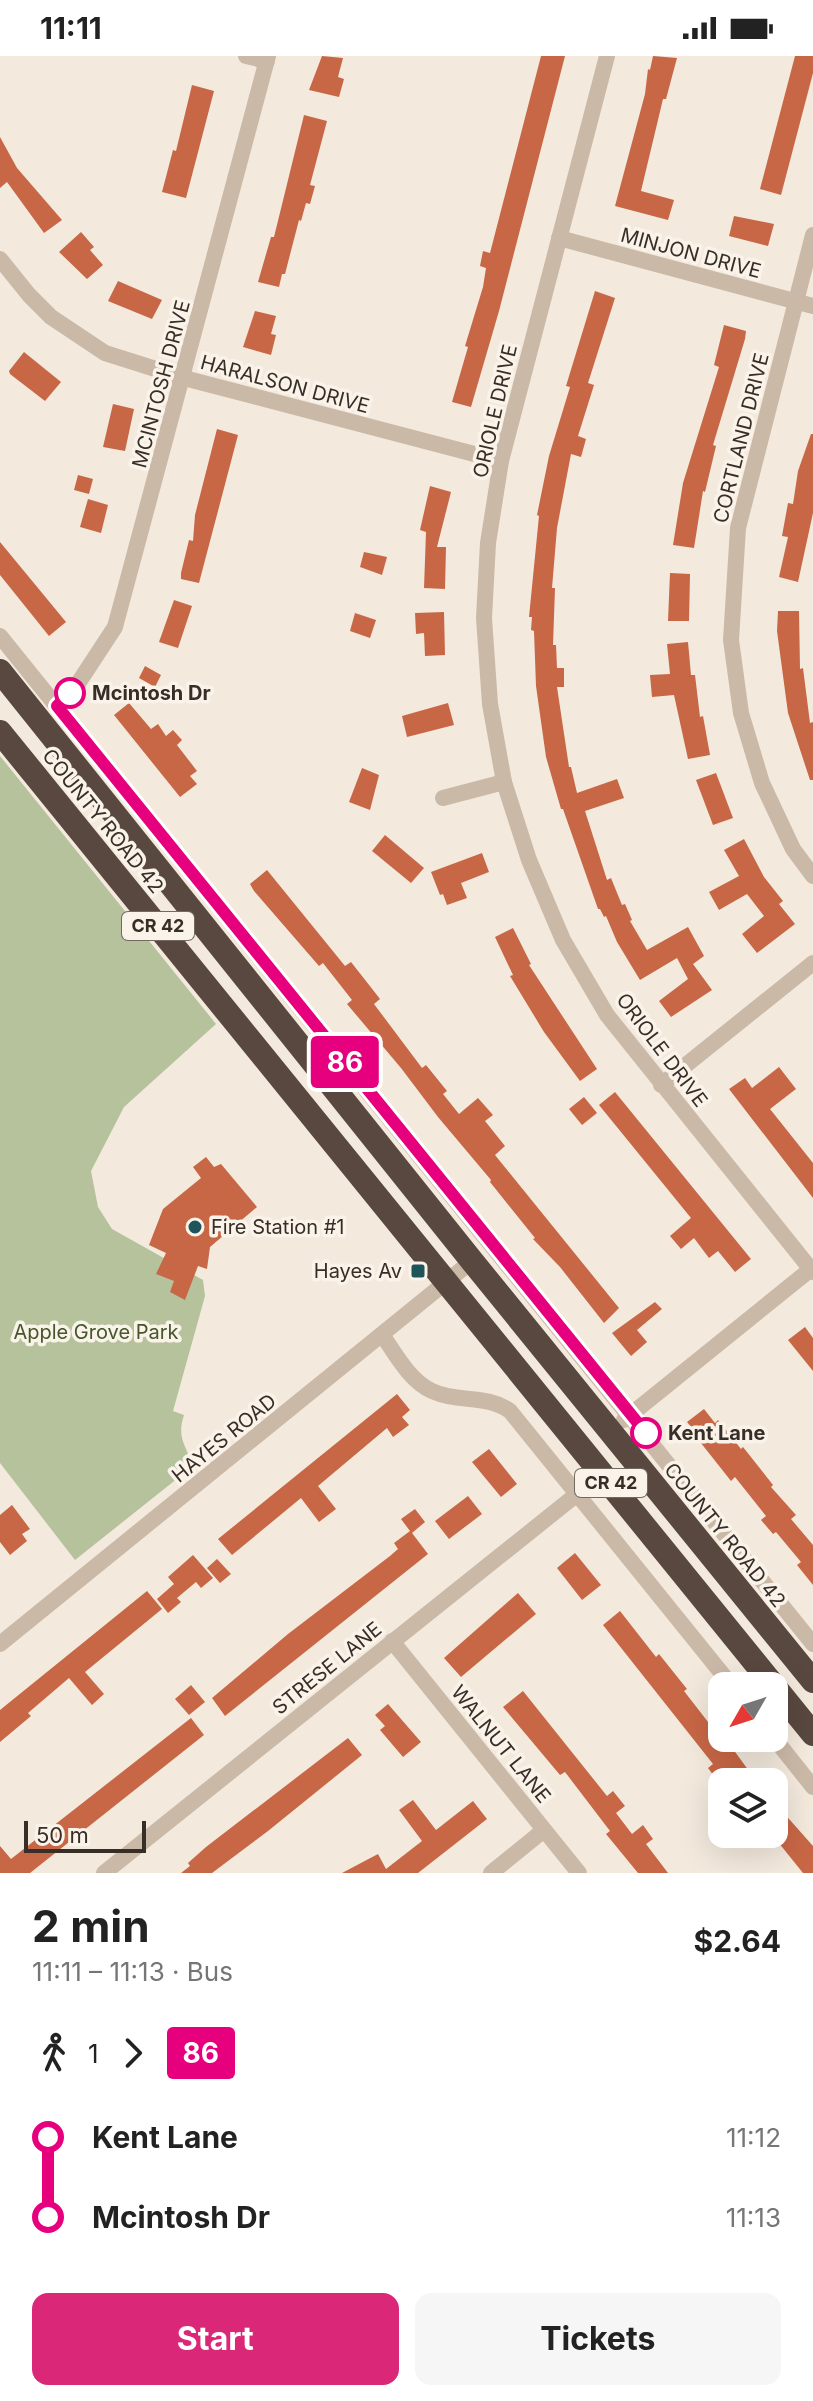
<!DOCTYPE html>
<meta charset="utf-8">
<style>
:root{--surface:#fff;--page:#f6f6f6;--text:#222;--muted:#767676;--accent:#db2777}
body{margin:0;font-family:Inter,sans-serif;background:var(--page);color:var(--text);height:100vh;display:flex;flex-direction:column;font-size:30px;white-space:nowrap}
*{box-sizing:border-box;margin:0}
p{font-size:26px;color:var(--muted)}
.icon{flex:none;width:44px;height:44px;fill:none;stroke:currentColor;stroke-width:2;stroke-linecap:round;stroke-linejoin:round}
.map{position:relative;height:1817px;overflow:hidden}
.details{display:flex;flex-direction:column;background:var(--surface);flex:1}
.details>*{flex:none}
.badge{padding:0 16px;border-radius:6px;font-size:28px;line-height:52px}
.needle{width:52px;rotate:231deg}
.buttons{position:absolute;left:708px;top:1616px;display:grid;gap:16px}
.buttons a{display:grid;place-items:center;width:80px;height:80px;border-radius:16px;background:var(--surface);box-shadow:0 8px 32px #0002;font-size:40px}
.scale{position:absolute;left:24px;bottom:20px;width:122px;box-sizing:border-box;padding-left:8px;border:4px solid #382e28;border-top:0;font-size:22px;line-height:28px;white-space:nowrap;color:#382e28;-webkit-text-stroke:6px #faf3e9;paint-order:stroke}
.map>.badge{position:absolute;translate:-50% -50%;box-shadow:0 0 0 4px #fff}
.legs{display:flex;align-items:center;gap:12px;height:88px;padding:0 32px;font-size:26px}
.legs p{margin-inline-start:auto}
.overview{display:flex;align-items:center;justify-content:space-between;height:136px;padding:0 32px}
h1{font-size:44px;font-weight:700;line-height:60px}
.cta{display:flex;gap:16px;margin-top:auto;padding:16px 32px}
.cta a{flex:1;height:92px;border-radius:16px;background:var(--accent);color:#fff;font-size:32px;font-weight:700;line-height:92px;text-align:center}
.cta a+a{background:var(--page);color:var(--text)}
ul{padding:0 32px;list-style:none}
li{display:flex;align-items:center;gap:28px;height:80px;font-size:30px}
li i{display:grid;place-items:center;width:12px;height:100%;margin:0 10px;background:currentColor}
li i::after{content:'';width:20px;height:20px;margin:-10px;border:6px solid;border-radius:50%;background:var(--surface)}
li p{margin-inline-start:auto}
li:first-child i{background:linear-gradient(#0000 50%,currentColor 0)}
li:last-child i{background:linear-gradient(currentColor 50%,#0000 0)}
.status{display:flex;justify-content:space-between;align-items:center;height:56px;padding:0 40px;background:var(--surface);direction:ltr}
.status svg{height:22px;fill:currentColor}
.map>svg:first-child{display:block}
</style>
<div class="status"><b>11:11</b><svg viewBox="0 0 49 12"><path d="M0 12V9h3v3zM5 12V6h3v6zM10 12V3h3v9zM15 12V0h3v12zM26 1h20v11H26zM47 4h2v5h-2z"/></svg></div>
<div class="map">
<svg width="813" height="1817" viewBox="0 0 813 1817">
<rect width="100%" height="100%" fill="#f3e9dd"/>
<path fill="#b5c29c" d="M0,700L216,968L124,1051L91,1115L98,1151L112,1173L203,1224L205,1240L173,1355L184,1359C174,1389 194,1391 188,1414L75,1504L0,1407Z"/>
<g fill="#c86746">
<path d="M322,0L343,2L338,21L344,23L339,41L309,34Z"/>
<path d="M541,0H565L499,255L471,351L452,346L468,291L465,290L483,231L486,212L480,210L483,195L490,197Z"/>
<path d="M653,0L677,2L666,43H663L641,135L674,144L668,164L615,150L645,38L648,13L650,14Z"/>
<path d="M795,0H813V17L781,139L760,133Z"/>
<path d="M192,29L214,35L186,142L162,136L173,94L176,95Z"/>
<path d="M304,59L327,65L310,129L315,130L310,148L306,147L301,165L299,164L285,218H282L279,231L258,226L271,181H274Z"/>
<path d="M0,81L17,112L62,164L44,177L7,126L0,132Z"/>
<path d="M734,160L774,168L768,190L729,180Z"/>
<path d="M81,176L94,191L90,194L103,209L87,223L59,196Z"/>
<path d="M118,225L162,244L152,263L108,245Z"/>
<path d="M595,235L615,242L588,327L594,329L578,380L586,383L581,401L571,398L557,472L552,532H555L553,589H556L557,612H564V631H557L569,711H571L577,737L617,723L624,742L585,755L607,824L611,822L622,849L625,848L632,864L630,865L647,894L688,871L704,900L693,908L712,934L671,961L659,945L688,923L677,902L640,924L617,886L606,860L604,861L600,853H598L563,753H561L546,701L536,630L534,575L531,574L532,561H529L539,460L537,459L549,400L570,331L566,330Z"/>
<path d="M255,255L276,260L271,278L276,279L271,299L243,291Z"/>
<path d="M724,269L746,275L745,283L713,389L716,390L705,436L703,435L694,492L673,489L683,427L719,311L714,309Z"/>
<path d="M24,296L61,326L45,345L10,318L9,315Z"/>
<path d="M113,348L134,353L125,395L103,391Z"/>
<path d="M217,373L238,379L199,527L181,523V517L189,484L193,485L195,459Z"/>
<path d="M811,378H813V457L798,526L779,521L788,481L782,480L788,447L793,448L798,415Z"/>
<path d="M78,419L93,423L89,438L74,434Z"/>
<path d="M430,430L451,436L437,491H446L445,533L424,532L426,476L420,474Z"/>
<path d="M88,443L108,449L101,477L80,471Z"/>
<path d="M0,486L66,566L49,580L0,519Z"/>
<path d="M364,496L387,501L382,519L360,511Z"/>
<path d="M670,517L690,518L689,565H668Z"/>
<path d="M174,544L192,550L178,592L159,586Z"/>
<path d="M778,555H799L800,613L803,612L810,667L813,666V724H810L788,657L777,575Z"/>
<path d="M444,556L445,599L425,600L424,577L416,578L415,557Z"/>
<path d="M355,557L376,564L370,582L350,575Z"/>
<path d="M688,586L691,619H695L700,661L703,660L710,699L688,703L674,639L652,641L650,619L670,618L667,588Z"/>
<path d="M145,610L161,619L155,631L139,622Z"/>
<path d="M129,647L151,673L158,668L166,680L173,674L182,684L177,689L197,715L190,720L197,728L180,741L114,659Z"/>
<path d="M448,647L454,669L407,681L402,660Z"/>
<path d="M362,712L379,719L370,754L349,746Z"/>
<path d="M716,717L733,762L713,769L696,724Z"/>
<path d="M385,779L424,812L411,827L372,795Z"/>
<path d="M744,783L764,821L783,845L779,848L795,868L757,897L742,878L764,860L747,838L719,854L709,836L739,820L724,794Z"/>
<path d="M482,797L489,816L461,827L467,842L447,849L443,838L440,839L431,816Z"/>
<path d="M267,814L345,910L351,906L373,934L380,943L374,948L422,1012L426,1009L447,1035L443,1038L459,1058L478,1042L493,1059L485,1065L505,1090L495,1099L619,1252L604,1267L560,1211L533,1183L535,1182L490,1126L491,1124L438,1061L401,1012L347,948L352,944L323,907L319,910L254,835L250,828Z"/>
<path d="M513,872L531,908L529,909L597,1013L580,1025L544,976L510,920L513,919L495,881Z"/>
<path d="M779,1011L796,1033L770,1053L813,1107V1142L729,1033L745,1022L752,1032Z"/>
<path d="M615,1036L751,1203L735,1216L718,1195L709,1202L694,1182L681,1193L670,1180L691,1162L599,1049Z"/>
<path d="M584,1041L597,1057L582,1069L569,1053Z"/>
<path d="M206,1101L214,1111L221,1108L257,1151L210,1191L207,1213L198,1210L185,1244L170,1236L174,1225L156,1218L166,1197L149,1189L163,1153L201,1122L193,1111Z"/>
<path d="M655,1246L662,1253L637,1274L647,1286L631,1300L612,1277Z"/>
<path d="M805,1271L813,1282V1315L788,1284Z"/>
<path d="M397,1338L410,1354L402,1361L409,1369L393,1381L387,1372L318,1430L336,1453L319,1466L301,1442L232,1499L218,1483Z"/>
<path d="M704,1353L715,1367L718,1364L741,1393L743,1391L773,1429L771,1431L796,1459L791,1463L813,1489V1529L797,1509L801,1506L776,1476L773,1478L761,1464L766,1460L735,1421L731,1425L697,1382L699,1380L687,1366Z"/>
<path d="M489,1393L517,1428L501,1441L472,1406Z"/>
<path d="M468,1440L482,1458L449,1483L435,1465Z"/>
<path d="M12,1449L30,1473L22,1478L27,1485L10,1499L0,1486V1459Z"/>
<path d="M415,1453L425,1466L412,1477L428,1498L225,1660L212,1642L288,1578L390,1500L398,1493L394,1487L410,1475L401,1463Z"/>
<path d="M575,1497L601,1529L582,1544L557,1512Z"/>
<path d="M193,1499L213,1522L201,1532L196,1526L177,1542L181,1546L168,1557L157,1543L174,1528L168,1521Z"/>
<path d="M217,1503L231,1518L220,1527L207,1512Z"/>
<path d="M147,1535L162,1553L85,1616L104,1638L92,1649L69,1622L28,1657L31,1660L0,1686V1654Z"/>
<path d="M518,1537L536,1558L461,1621L444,1602Z"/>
<path d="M620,1555L656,1601L659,1598L687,1633L684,1635L722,1684L725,1682L757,1726H734L730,1721L720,1728L708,1712L713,1708L603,1569Z"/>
<path d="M191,1629L205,1646L189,1659L175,1643Z"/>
<path d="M523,1635L607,1740L613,1735L625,1750L616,1757L632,1778L643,1769L653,1783L646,1788L668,1817H638L606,1778L610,1775L565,1716L560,1719L503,1651Z"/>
<path d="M388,1648L421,1686L403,1701L380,1674L385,1670L375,1659Z"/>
<path d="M191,1662L204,1679L30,1817H0V1790L11,1803Z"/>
<path d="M348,1682L362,1699L268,1775L212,1817H181L190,1810L188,1807L206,1791Z"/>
<path d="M413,1744L436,1774L473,1745L487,1763L418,1817H342L378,1798L386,1813L422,1785L399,1754Z"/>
<path d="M774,1746L813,1790V1817H803L774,1781Z"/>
</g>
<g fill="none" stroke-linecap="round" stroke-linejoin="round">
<g stroke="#cbb9a8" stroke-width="16">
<path d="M246,0L267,5"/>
<path d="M607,0L501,405L488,487L484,562L490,648L504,726L529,804L563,884L607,959L813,1216"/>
<path d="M813,179L738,472L731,584L741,657L762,727L793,793L813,820"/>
<path d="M559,182L813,250"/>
<path d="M0,203L29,239L51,261L105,297L184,322L501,405"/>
<path d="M0,580L813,1588"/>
<path d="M57,650L77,629L115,571L268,0"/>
<path d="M443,742L504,726"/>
<path d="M661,1029L813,907"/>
<path d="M383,1280C396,1299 410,1325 432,1335C457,1347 487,1338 510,1355L732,1630"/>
<path d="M624,1364L811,1213"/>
<path d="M392,1585L579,1817"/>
<path d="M0,1588L472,1205"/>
<path d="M774,1682L813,1731"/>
<path d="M104,1817L576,1439"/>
<path d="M491,1817L544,1774"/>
</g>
<g stroke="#59483f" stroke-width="24">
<path d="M0,615L472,1205L813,1625"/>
<path d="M0,676L813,1678"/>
</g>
</g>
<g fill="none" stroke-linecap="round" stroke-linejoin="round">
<g stroke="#fff" stroke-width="18">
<path id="line-1" d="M70,637L57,650L646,1377"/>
</g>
<use href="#line-1" stroke="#e6007e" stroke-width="12"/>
</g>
<g fill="#fff" stroke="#e6007e" stroke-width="4">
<circle cx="70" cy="637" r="14"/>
<circle cx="646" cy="1377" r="14"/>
</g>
<g fill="#1d555a" stroke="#faf3e9" stroke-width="3">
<circle cx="195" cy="1171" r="8"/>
<rect x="410" y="1207" width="16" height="16" rx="4"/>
</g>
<g text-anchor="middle" stroke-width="7" stroke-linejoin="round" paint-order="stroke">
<g fill="#faf3e9" stroke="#726962" stroke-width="2">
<rect x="122" y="856" width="72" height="28" rx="6"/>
<rect x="575" y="1413" width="72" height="28" rx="6"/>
</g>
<g font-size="18" font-weight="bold" fill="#382e28">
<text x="158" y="876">CR 42</text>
<text x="611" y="1433">CR 42</text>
</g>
<g font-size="20" fill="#382e28" stroke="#faf3e9">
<text transform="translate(691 197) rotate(15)" y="7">MINJON DRIVE</text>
<text transform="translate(161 328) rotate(-75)" y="7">MCINTOSH DRIVE</text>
<text transform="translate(285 328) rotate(15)" y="7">HARALSON DRIVE</text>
<text transform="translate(495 355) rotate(-77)" y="7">ORIOLE DRIVE</text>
<text transform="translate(741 382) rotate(-76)" y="7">CORTLAND DRIVE</text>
<text transform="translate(103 765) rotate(51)" y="7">COUNTY ROAD 42</text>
<text transform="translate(662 994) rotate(53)" y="7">ORIOLE DRIVE</text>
<text transform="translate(224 1382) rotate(-39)" y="7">HAYES ROAD</text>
<text transform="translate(725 1479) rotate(51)" y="7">COUNTY ROAD 42</text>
<text transform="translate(327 1612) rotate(-39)" y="7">STRESE LANE</text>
<text transform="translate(501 1688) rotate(51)" y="7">WALNUT LANE</text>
</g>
<g font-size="20" font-weight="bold" fill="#382e28" stroke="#faf3e9" text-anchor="start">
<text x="92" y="644">Mcintosh Dr</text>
<text x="668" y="1384">Kent Lane</text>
</g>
<g font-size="20" fill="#382e28" stroke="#faf3e9" text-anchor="start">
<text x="211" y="1178">Fire Station #1</text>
<text x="402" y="1222" text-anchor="end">Hayes Av</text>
</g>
<g font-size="20" fill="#46572c" stroke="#faf3e9">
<text x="96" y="1283">Apple Grove Park</text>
</g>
</g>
</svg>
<div class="buttons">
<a><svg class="needle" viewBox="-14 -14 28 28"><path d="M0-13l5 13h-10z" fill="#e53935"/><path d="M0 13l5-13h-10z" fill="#767676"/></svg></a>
<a><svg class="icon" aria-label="layers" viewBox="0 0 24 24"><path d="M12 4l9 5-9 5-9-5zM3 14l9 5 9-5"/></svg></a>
</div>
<div class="scale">50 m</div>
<b class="badge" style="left:345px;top:1006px;background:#e6007e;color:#fff">86</b>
</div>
<section class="details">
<div class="overview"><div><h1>2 min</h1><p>11:11 – 11:13 · Bus</p></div><b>$2.64</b></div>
<div class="legs"><svg class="icon" aria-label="walk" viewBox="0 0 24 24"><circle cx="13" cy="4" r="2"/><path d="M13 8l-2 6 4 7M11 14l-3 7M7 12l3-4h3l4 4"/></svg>1<svg class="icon" aria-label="forward" viewBox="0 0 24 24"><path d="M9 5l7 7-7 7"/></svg><b class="badge" style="background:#e6007e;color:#fff">86</b></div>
<ul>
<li><i style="color:#e6007e"></i><b>Kent Lane</b><p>11:12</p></li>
<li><i style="color:#e6007e"></i><b>Mcintosh Dr</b><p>11:13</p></li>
</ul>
<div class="cta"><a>Start</a><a>Tickets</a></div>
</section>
